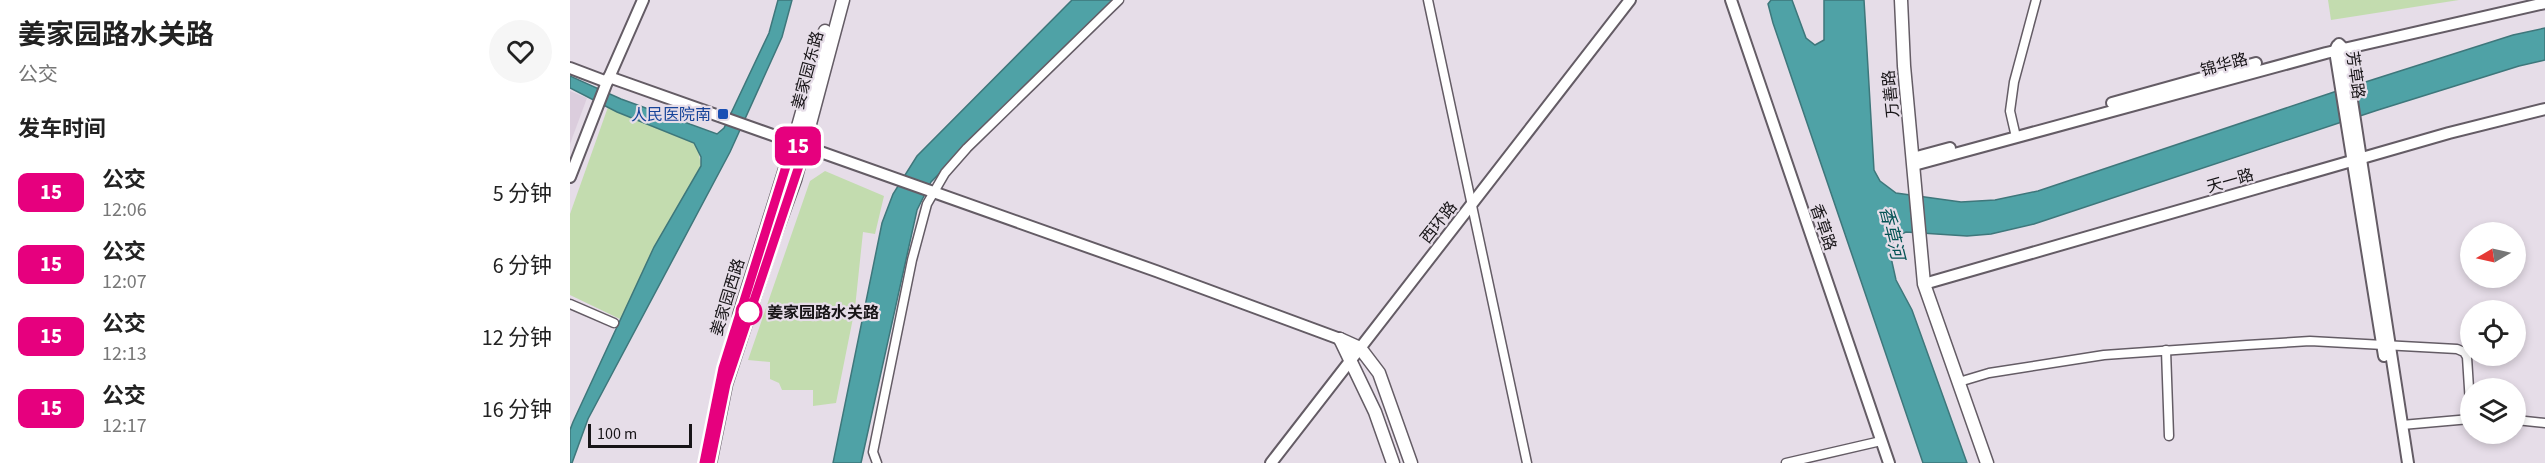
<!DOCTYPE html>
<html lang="zh">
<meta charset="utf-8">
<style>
:root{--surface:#fff;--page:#f6f6f6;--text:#222;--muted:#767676}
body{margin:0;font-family:"Source Sans 3","Noto Sans SC",sans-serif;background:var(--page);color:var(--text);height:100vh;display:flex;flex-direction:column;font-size:22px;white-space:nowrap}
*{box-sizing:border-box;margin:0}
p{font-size:20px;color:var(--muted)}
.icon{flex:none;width:33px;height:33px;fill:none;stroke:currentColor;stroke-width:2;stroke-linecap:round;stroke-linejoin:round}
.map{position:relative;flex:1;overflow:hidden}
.panel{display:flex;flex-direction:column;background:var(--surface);width:570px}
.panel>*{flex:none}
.badge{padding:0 12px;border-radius:9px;font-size:21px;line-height:39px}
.needle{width:39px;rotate:261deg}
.buttons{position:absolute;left:1890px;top:222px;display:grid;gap:12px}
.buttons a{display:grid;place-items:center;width:66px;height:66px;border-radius:50%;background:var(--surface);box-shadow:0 3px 9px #0003;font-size:30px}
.scale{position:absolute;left:18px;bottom:15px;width:104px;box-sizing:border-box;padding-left:6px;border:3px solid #171417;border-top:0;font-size:16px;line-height:21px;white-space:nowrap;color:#171417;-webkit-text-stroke:4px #e6dde8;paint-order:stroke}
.map>.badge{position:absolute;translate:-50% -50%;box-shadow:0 0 0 3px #fff}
h2{padding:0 18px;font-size:22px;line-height:54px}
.round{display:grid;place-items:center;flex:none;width:63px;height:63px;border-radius:32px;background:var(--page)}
.head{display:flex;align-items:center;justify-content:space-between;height:102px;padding:0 18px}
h1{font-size:28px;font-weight:700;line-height:45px}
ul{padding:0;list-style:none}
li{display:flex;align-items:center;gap:18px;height:72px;padding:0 18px}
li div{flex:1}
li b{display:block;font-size:22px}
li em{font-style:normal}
li .badge{min-width:66px;font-weight:700;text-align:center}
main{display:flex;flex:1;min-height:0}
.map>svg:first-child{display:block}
</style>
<main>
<section class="panel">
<div class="head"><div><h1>姜家园路水关路</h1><p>公交</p></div><a class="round"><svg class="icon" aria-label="heart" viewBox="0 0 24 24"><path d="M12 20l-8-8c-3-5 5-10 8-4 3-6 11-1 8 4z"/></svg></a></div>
<h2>发车时间</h2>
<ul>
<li><span class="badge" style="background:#e6007e;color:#fff">15</span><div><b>公交</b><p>12:06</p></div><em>5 分钟</em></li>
<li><span class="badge" style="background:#e6007e;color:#fff">15</span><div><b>公交</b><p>12:07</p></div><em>6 分钟</em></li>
<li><span class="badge" style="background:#e6007e;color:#fff">15</span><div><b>公交</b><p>12:13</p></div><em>12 分钟</em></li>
<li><span class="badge" style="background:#e6007e;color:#fff">15</span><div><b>公交</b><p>12:17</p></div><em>16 分钟</em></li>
</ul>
</section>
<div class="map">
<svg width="1975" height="463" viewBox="0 0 1975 463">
<rect width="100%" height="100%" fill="#e6dde8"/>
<path fill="#dbcddd" d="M0,91L17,98L0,144Z"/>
<g fill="#c3dcaf">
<path d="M1758,0H1889L1761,20Z"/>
<path d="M38,107L124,143L128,149L131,166L84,247L52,320L0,295V214Z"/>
<path d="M255,171L314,196L305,234L293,232L285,308L266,403L243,406V390H212L209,383L200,379V362L178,360L240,181Z"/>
</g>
<g fill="#4fa2a6" stroke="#3e777b" stroke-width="1.5">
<path d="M208,0H222L212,37L160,152L18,419L2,463H0V430L3,422L84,247L131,166V157L124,143L47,112L0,88V76L51,99L147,134L154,128L199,33Z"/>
<path d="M502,0H543L361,182L347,210L291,463H263L312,223L323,194L347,156Z"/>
<path d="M1201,0H1222L1236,38L1245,45L1254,40V0H1294L1304,170L1310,181L1326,193L1391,202L1425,200L1468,191L1764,92L1943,35L1975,28V60L1949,66L1808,110L1464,224L1421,234L1397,236L1336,232L1327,236L1321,245L1320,253L1326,280L1342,310L1397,463H1353L1203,23L1198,4Z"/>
</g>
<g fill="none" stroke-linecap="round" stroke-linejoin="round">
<g stroke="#645c65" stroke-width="11">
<g id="minor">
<path d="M858,0L957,463"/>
<path d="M1446,137L1440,111L1444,82L1466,0"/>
<path d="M0,304L44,323"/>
<path d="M1596,350L1599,436"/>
<path d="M1389,382L1419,373L1534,355L1677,345L1740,341L1887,349L1894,352L1897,357L1900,404"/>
<path d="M1946,420L1975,423"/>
<path d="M1832,425L1900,419"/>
<path d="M307,463L303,452L342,260L357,204L375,173L397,148L549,0"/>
<path d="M1216,463L1311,441"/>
</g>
</g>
<g stroke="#645c65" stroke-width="14">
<g id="tertiary">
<path d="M1161,0L1319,463"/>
<path d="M1769,44L1774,49L1838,463"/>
<path d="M1767,46L1765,51L1814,356"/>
<path d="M0,68L37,82"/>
<path d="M39,77L586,271L770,339"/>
<path d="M1542,103L1686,63"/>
<path d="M1343,158L1380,148"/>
<path d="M1344,165L1756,53L1975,3"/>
<path d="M0,177L37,82L73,0"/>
<path d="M1354,284L1879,133L1975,109"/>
<path d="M701,463L1060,0"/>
</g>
</g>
<g stroke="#645c65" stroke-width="15">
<g id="secondary">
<path d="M1331,0L1334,66L1354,284L1417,463"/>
<path d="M169,316L223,144L255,31"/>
<path d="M770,339L790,348L809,373L841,463"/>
<path d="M770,339L805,412L823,463"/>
<path d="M140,463L156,384L201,246L225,180L273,0"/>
</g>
</g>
<use href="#minor" stroke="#fff" stroke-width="8"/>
<use href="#tertiary" stroke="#fff" stroke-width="10"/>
<use href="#secondary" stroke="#fff" stroke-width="12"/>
</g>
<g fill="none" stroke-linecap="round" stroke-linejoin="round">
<g stroke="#fff" stroke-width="14">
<path id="line" d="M134,463L153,368L223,144L235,148L156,384L140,463"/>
</g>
<use href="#line" stroke="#e6007e" stroke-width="9"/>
</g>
<rect fill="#1a4fb4" stroke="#e6dde8" stroke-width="2" x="147" y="108" width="12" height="12" rx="3"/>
<circle fill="#fff" stroke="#e6007e" stroke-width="3" cx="179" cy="312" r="12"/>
<g text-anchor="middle" stroke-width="4.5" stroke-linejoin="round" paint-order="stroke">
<g font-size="16" fill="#171417" stroke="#e6dde8">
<text transform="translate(1654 64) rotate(-15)" y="6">锦华路</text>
<text transform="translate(237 70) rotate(-75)" y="6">姜家园东路</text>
<text transform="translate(1786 75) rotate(82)" y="6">芳草路</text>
<text transform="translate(1320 94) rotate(-96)" y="6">万善路</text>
<text transform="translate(1660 180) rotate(-16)" y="6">天一路</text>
<text transform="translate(868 222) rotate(-52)" y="6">西环路</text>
<text transform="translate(1254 227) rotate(71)" y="6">香草路</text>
<text transform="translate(157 297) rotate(-73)" y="6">姜家园西路</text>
</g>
<g font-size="16" fill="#164399" stroke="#e6dde8" text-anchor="end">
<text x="141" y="120">人民医院南</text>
</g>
<g font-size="16" font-weight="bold" fill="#171417" stroke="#e6dde8" text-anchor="start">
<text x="197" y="318">姜家园路水关路</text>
</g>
<g font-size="18" font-style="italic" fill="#055355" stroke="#e6dde8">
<text transform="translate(1322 233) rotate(76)" y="6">香草河</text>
</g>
</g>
</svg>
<div class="buttons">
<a><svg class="needle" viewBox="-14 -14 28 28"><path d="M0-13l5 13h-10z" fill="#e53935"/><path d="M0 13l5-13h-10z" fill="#767676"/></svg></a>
<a><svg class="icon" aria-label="locate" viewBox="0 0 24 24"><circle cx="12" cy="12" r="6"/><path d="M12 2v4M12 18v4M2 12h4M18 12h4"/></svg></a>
<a><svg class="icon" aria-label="layers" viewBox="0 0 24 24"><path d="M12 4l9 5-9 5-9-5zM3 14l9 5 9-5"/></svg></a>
</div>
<div class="scale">100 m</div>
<b class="badge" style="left:228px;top:146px;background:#e6007e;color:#fff">15</b>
</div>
</main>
